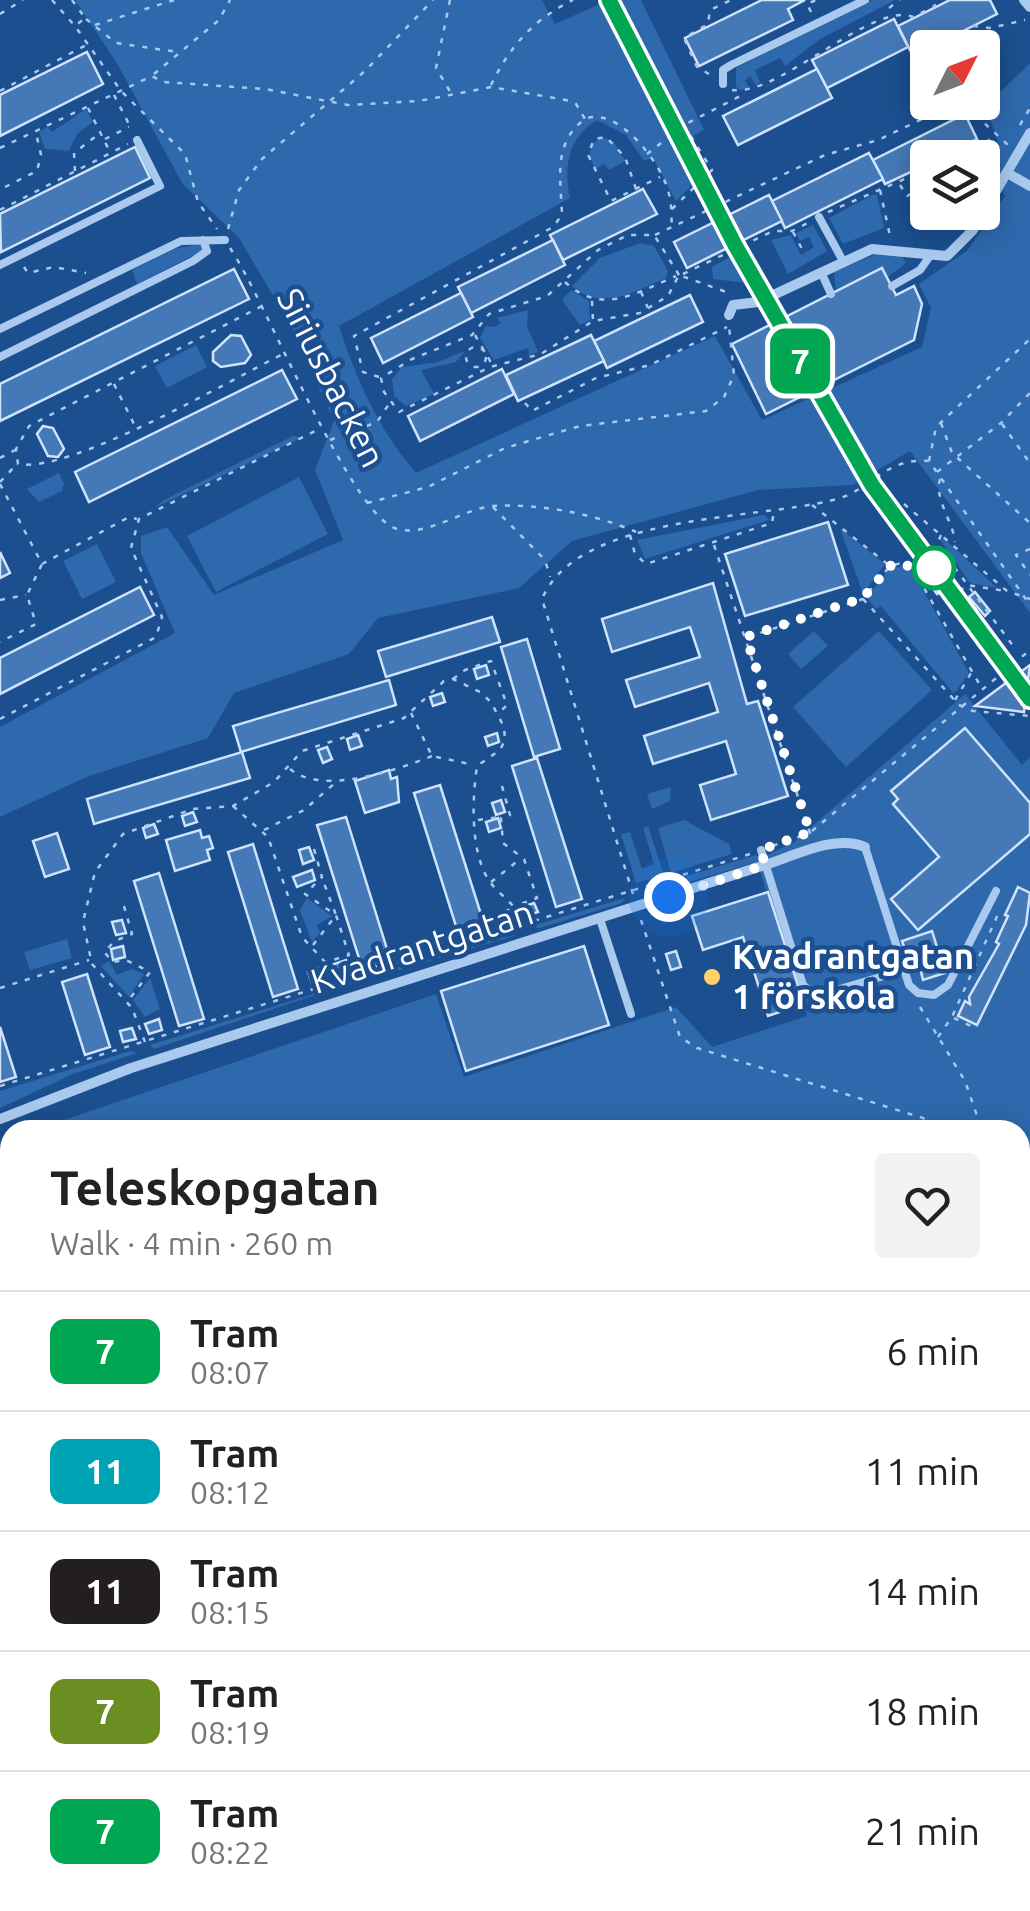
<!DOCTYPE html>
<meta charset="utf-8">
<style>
:root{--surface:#fff;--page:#f2f2f2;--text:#222;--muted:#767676;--line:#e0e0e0}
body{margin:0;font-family:Ubuntu,sans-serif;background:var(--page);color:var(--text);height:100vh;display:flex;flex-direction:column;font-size:38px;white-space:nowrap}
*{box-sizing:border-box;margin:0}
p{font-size:32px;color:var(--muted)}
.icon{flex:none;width:55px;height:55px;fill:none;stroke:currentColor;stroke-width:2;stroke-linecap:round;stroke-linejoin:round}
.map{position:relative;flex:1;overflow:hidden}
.sheet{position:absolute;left:0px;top:1120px;width:1030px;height:792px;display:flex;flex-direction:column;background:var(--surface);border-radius:30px 30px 0 0;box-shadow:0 5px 25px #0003}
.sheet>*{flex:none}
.badge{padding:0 20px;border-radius:15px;font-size:35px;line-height:65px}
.needle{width:65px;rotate:48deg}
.controls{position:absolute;left:910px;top:30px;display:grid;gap:20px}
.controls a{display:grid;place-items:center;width:90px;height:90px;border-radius:10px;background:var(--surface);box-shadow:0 5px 25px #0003;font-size:50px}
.you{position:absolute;width:50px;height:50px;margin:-25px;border:8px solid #fff;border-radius:50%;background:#1a73e8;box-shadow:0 0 0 15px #1a73e833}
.map>.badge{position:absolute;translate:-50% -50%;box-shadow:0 0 0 5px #fff}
.round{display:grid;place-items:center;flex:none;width:105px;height:105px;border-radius:10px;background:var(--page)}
.summary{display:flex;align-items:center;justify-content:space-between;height:170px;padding:0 50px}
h1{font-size:48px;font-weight:600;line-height:75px}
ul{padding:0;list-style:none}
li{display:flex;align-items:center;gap:30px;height:120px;padding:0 50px;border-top:2px solid var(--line)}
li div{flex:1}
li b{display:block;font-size:38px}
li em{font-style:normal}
li .badge{min-width:110px;font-weight:700;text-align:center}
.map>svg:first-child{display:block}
</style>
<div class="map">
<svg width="1030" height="1911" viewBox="0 0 1030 1911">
<rect width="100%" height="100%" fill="#1b4f8f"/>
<g fill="#2e69ad">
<path d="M75,0H542L555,24L609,0H641L704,130L690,138L707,165L706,171L676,201L653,158L644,161L626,135L597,120C569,137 563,166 570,198L339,326C356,379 379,430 416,473L715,336L762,420L922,347L931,308L919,284L968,250L1005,196L989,169L1000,148L986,106L1030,63V613L910,451L853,485L758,490L572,541L519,588L378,618L349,654L234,693L208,738L89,776L0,817V727L175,633L141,553V536L167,527L214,595L343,540L315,470L334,421L287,319L239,238L182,183L118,65Z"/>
<path d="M872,0H895L820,39L785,66L780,58L755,70L760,82L756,85L750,76L745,80L749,88L739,90L736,86V68Z"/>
<path d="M86,109L93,122L77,134L69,151L45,149L39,132L48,127L52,132Z"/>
<path d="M602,137L614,142L625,161L609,170L604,164L595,169L589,156L591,145Z"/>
<path d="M872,195H877L884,228L843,244L829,218Z"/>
<path d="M813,225L827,251L788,274L771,240L791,235L801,255L814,247L809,237L800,241L796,233Z"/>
<path d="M640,243L654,246L668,271L666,278C636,291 600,312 572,286L600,258Z"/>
<path d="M199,244L206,249L137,284L132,270L175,249Z"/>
<path d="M742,251L764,285L713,279L712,267Z"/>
<path d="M879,253L902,256L906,263L888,277L882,267L836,290L834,272Z"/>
<path d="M571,290L589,301L590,320L580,325L562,300Z"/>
<path d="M528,310L527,326L538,352L529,355L528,348L494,360L480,338L486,326L495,327L501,323L497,318Z"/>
<path d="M196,345L207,367L167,388L155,366Z"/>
<path d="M465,351L456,362L421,370L434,394L406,406L394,396L392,379L402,367L438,362Z"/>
<path d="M293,436L301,438L154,508L164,500Z"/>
<path d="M59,473L64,484L62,491L39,502L27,489Z"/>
<path d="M299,477L328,534L216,592L187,536Z"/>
<path d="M764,515L769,520L645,559L637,540Z"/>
<path d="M840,528L885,564L863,594Z"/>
<path d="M939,538L949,543L997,588L970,583Z"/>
<path d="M97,544L116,582L82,599L63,561Z"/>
<path d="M902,566L912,570L969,673L954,694L881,606L876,609L867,598L888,570Z"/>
<path d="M814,631L828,646L801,669L788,654Z"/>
<path d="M879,631L932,690L846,767L793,707Z"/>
<path d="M965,694L1022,765L1030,757V1718L1020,1708V1130H34L436,994L464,1077L676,1007L712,1047L807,1016L757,862L679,885L677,879L756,855L761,858L794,842Z"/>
<path d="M671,787L670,801L652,809L647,794Z"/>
<path d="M684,820L729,844L732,854L671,873L658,828Z"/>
<path d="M648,826L664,875L636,883L621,834L630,832L642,869L654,864L643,828Z"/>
<path d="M307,898L332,916L317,925L320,933L312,942L300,910Z"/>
<path d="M625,898L622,903L540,928L529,927Z"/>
<path d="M510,932L514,936L342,987L345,984Z"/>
<path d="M67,939L72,958L30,970L24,952Z"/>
<path d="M109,961L117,975L132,969L144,974L129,997L101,966Z"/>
<path d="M150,978L160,1009L145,1017L133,1000Z"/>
<path d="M327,991L154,1049L150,1045L326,990Z"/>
<path d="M130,1051L137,1053L73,1074L0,1108V1091Z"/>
<path d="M10,1138V1727L4,1729L0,1750V1142Z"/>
<path d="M10,1760V1825L0,1831V1771Z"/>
<path d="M453,1903V1902L909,1903L905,1911H452Z"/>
</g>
<g fill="#4478b7" stroke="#cfe3fa" stroke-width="2.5">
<path d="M762,0H805L788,9L793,20L699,66L685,38Z"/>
<path d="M950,0H990L997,14L913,56L898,26Z"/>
<path d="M894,19L908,47L827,88L812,60Z"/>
<path d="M87,52L103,84L0,136V95Z"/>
<path d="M817,69L832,98L738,145L723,116Z"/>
<path d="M965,114L977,139L940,158H928V164L885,184L873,160Z"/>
<path d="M135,147L150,178L1,252L0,214Z"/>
<path d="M869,153L883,179L785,228L772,201Z"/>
<path d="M643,189L657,214L563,260L550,235Z"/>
<path d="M769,195L782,221L687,268L674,242Z"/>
<path d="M553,240L565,265L471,313L458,287Z"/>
<path d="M882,268L896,295L914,286L922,304L914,340L766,414L732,344Z"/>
<path d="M234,269L249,299L0,421V384Z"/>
<path d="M461,293L473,317L383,363L371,338Z"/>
<path d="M690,295L703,322L607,368L594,341Z"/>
<path d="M231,335L241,336L251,355L245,363L221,367L213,361V352Z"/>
<path d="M591,335L604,361L518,401L506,375Z"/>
<path d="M502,369L514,394L420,441L408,416Z"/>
<path d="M282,370L297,399L89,502L75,472Z"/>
<path d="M43,426L53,428L64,449L58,457L48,456L37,434Z"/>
<path d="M828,522L848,585L745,616L725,554Z"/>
<path d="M0,552L10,573L0,578Z"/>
<path d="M929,570L943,590L937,594L923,575Z"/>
<path d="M713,583L747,704L758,701L788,796L711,820L700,785L736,774L726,741L653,764L644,736L718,712L709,683L635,707L626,680L700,657L690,627L612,652L602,619Z"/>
<path d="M140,587L154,615L0,694V658Z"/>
<path d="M975,592L990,611L985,616L969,597Z"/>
<path d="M492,617L500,642L386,677L378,651Z"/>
<path d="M527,639L560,749L534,757L501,647Z"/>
<path d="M486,665L489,675L477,679L474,669Z"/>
<path d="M1030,665L1024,712L975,706Z"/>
<path d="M389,680L396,705L241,752L233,726Z"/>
<path d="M442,693L445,702L433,706L430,697Z"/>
<path d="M965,728L1030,803V834L918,930L891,899L939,857L893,804L898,799L891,791Z"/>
<path d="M497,733L499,742L488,746L485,737Z"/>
<path d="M358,735L362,746L350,750L347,739Z"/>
<path d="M327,747L332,759L323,763L318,750Z"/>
<path d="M242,752L250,778L94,824L87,799Z"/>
<path d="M537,758L582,899L556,907L512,766Z"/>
<path d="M389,770L391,779L397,777L399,802L365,813L355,781Z"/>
<path d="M440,785L486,930L460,939L414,793Z"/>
<path d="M501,800L505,812L496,815L492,803Z"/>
<path d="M193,812L197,822L185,826L182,816Z"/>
<path d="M346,817L391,962L363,971L317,825Z"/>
<path d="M498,818L501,828L489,832L486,822Z"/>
<path d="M154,824L158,834L146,838L143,828Z"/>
<path d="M200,830L202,838L209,836L213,848L207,850L210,860L175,871L166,840Z"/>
<path d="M57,833L69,869L45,877L33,841Z"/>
<path d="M253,844L298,989L273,997L228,852Z"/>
<path d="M309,847L314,860L303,864L299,850Z"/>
<path d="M312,870L315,880L297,887L293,877Z"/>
<path d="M159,873L204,1019L179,1026L134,881Z"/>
<path d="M1018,887L1030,893L1026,925L977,1025L958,1016L965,1001L970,1004L969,997L999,944L996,942L1008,916L1005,915Z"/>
<path d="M768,892L804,1004L768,1016L743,937L703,950L692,916Z"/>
<path d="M534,903L538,912L526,916L522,907Z"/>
<path d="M508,910L512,921L501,924L497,914Z"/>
<path d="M122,920L126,933L116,935L112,922Z"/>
<path d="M932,931L945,973L923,980L920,968L912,971L902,941Z"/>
<path d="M123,946L125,957L113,960L111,949Z"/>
<path d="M584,946L609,1025L466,1071L441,991Z"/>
<path d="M676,951L681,967L671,970L666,954Z"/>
<path d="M346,960L349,971L337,975L334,964Z"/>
<path d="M321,968L325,979L312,983L308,972Z"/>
<path d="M87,974L110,1047L85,1055L62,982Z"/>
<path d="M159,1019L162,1030L149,1034L145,1024Z"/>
<path d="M0,1027L16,1077L0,1082Z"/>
<path d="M132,1028L136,1039L123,1042L120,1031Z"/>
<path d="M10,1885V1902L31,1906L0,1911V1892Z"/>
<path d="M197,1902H221L211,1911H187Z"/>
<path d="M329,1902H367L333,1911Z"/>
<path d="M388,1902H426L427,1907L390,1911Z"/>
</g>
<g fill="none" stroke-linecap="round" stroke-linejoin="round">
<g stroke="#a9c9ee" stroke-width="2.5" stroke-dasharray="5 8" stroke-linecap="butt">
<path d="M52,0L74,25"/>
<path d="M72,0L85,18L75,26L121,91L185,154L198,202L217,229"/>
<path d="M450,0L436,68L451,93"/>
<path d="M889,8L900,0"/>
<path d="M811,12L807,4L816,0"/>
<path d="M0,14L23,0"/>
<path d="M86,19L116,43L178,52"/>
<path d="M95,25L174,0"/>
<path d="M973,26L990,28L1025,20"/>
<path d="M154,74L219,20L230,0"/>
<path d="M709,74L697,67L684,38L708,24L710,10L731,0"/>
<path d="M491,85C510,46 534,19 573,0"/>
<path d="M732,90C779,97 873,0 913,17L935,6L933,0"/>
<path d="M0,91L88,44"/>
<path d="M114,95L131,128"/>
<path d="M88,108L109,150"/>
<path d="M1020,125L1030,108"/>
<path d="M105,139L129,127"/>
<path d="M0,148L152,76L163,82L265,89L348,105L419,101L491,87L566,100L576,104L585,119"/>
<path d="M647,154L684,125L746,93"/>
<path d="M950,158L996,137"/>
<path d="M75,171L74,153L100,133"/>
<path d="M900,185L907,196L928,185"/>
<path d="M5,187L37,171L41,155L36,133"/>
<path d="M636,189L625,157L606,137L594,139L588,155L611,201L660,177"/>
<path d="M880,190L890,236"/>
<path d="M672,209L712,170L685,127"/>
<path d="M0,210L128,144"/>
<path d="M828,212L928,169"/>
<path d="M228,229L239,190L262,159L365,71L433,0"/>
<path d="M793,232L801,247L809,243"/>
<path d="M655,235L825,155L878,140L950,106L967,107L1008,145"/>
<path d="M746,246L766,283"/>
<path d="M230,248C264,297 351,517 397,529C428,537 462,509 493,506C537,503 596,514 636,532"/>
<path d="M24,267L28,273L54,267L86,273"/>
<path d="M683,274L773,231H792L808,223"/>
<path d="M679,275L654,235H628L598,250L547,296L489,314L472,335L412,359L381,378L384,392L399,412L490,367L541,354L593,321L640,313L668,296L679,275L729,293"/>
<path d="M565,282C601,316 636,293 676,276"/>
<path d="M641,292L648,308"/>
<path d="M592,301L593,321"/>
<path d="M262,306L29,426L16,449L18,464C70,474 230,380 285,353"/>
<path d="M475,335L493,366"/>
<circle cx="476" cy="357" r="10"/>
<path d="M379,377L363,372L354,336L553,227L562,215C561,180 552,143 585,119C618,105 663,165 669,194C672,204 671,216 672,227"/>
<path d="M114,384L135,426"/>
<path d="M525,403L532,411L596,378L650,365L727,327"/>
<path d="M941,423L952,453L1030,523"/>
<path d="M1002,424L1030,463"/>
<path d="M330,440L377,422L389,404"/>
<path d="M0,458L15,450"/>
<path d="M929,461L936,427L1030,339"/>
<path d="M937,472L1001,423L1030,393"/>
<path d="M940,479C934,499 953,521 955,542"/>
<path d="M0,482L16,465"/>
<path d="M0,484L42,564L27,595L36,624L0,642"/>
<path d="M367,503L428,487L505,448L580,426L706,411L724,397L734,375L729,326"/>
<path d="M904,504L1007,591L1030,599"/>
<path d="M812,505L890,566L901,563L916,570"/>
<path d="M493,507L545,560L550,577"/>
<path d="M880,507L998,668"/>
<path d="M630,535L635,554L646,564L772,523L774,511"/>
<path d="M941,535L937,544L1014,647"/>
<path d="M714,545L810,833L772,846"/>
<path d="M1030,549L1016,555L1030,575"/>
<path d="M42,564L129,517L137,519"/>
<path d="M922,565L918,571L920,581L981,687"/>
<path d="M863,599L959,705L973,711L1030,716"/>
<path d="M949,599L967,585L1006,591"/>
<path d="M0,600L26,595"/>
<path d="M748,637L863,599L890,566"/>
<path d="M453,679L465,670L491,661L507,705L500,712"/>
<path d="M955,700L971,673"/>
<path d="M411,713L432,756L474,765"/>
<path d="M0,719L156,637L162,617L131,548L139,519L321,428"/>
<path d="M290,769C322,796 397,770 432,756"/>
<path d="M502,786L510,815L501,818L503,843L524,859L537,898L518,905"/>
<path d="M233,806L268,837L302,937L325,962L334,984"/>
<path d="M478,820L500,817"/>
<path d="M264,830L304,810L335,783"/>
<path d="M812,831L1030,650"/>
<path d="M314,849L322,877L305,894L336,915L349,955L326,962"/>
<path d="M491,882L519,860"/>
<path d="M633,894L542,599C578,514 754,520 833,500C872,491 884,457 929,461L1030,605"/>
<path d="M124,906L132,934L115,941L104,952L113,962L126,960L150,972L128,1001"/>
<path d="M641,920L680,1037L697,1048L923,1118L942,1130"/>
<path d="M313,945L336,915L322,878"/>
<path d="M865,957L868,968"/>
<path d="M0,988L89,960"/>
<path d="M920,1007L965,1081L982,1130"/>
<path d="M954,1018L975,1028"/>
<path d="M938,1037L952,1017L999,912"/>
<path d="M145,1042L132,1008L92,964L83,922L95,872L123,834L193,809L233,806L274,782L302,751L404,718L444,681L453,679L480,692L491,702L504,727L505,740L500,750L477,766C472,799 470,854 490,882C503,899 516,903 523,924"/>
<path d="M0,1086L750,854"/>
<path d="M1020,1203L1030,1198"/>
<path d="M1020,1678L1030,1674"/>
<path d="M1020,1765L1030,1772"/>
<path d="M1030,1794L1023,1824L1030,1836"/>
<path d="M0,1835L10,1832"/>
<path d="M1020,1855L1029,1835"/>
<path d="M105,1902L106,1911"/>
<path d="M162,1902L173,1907L169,1902"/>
<path d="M318,1902L324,1911"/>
<path d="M949,1902L951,1911"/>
<path d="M965,1902L988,1911"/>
<path d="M1017,1902L1030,1899"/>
<path d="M50,1911L71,1902"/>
<path d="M384,1911L386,1902"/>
<path d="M731,1911L737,1902"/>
<path d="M815,1911L836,1902"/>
<path d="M1002,1911L1010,1902"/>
</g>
<g stroke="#a9c9ee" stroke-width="8">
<path d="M723,84V70L731,65L865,0"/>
<path d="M819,217L843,261"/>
<path d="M0,265L160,186L137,140"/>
<path d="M821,272L831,294"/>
<path d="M892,286L920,270L930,256"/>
<path d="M0,329L181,241L225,240"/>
<path d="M0,357L193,261L207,251L203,240"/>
<path d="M865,847L909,985L918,993L934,995L948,985L996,891"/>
<path d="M761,850L803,985L816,996L904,970"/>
<path d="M600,919L631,1014"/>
<path d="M1020,1301H1030"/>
</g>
<g stroke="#a9c9ee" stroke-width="10">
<path d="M1024,0L1030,7"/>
<path d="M1007,173L1030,186"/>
<path d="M729,315L733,305L758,302L872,249L947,256L973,230L1030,133"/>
<path d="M0,1119L131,1068L765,865C794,856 835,834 865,847"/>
<path d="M272,1911L281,1902"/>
</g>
<g stroke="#fff" stroke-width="2.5">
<path d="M871,485L1002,661"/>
<path d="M915,1911L920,1902"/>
</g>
</g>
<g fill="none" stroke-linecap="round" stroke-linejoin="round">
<g stroke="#fff" stroke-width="22">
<path id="line" d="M609,0L735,245L872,485L1030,699"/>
</g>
<use href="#line" stroke="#00a651" stroke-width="15"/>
<path stroke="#fff" stroke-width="10" stroke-dasharray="0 18" d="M669,897L765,865L761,850L810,832L746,637L863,598L890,566L902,563L918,571L922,566L934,568"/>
</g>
<circle fill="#fff" stroke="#00a651" stroke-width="5" cx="934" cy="568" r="20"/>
<circle fill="#ffd166" stroke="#1b4f8f" stroke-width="4" cx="712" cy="977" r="10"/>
<g text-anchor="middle" stroke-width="9" stroke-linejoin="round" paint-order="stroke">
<g font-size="35" fill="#fff" stroke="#1b4f8f">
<text transform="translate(331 378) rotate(63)" y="12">Siriusbacken</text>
<text transform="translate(422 947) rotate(-18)" y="12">Kvadrantgatan</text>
</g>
<g font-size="35" font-weight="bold" fill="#fff" stroke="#1b4f8f" text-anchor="start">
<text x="732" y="969">Kvadrantgatan<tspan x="732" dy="40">1 förskola</tspan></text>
</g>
</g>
</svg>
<div class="controls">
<a><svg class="needle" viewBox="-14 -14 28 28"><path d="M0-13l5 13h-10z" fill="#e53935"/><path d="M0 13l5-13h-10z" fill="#767676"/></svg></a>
<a><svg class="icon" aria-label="layers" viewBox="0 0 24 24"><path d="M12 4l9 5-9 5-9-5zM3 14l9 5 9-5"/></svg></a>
</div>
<div class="you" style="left:669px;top:897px"></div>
<b class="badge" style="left:800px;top:361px;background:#00a651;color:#fff">7</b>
<section class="sheet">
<div class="summary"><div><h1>Teleskopgatan</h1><p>Walk · 4 min · 260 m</p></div><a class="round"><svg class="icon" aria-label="heart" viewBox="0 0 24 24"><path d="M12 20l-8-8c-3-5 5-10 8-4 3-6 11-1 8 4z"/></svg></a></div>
<ul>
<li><span class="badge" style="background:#00a651;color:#fff">7</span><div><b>Tram</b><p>08:07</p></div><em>6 min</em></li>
<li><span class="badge" style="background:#00a3b4;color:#fff">11</span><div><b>Tram</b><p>08:12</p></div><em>11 min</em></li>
<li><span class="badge" style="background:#231f20;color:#fff">11</span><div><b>Tram</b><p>08:15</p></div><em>14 min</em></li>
<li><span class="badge" style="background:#6b8e23;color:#fff">7</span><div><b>Tram</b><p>08:19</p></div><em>18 min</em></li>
<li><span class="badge" style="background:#00a651;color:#fff">7</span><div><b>Tram</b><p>08:22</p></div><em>21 min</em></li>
</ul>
</section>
</div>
